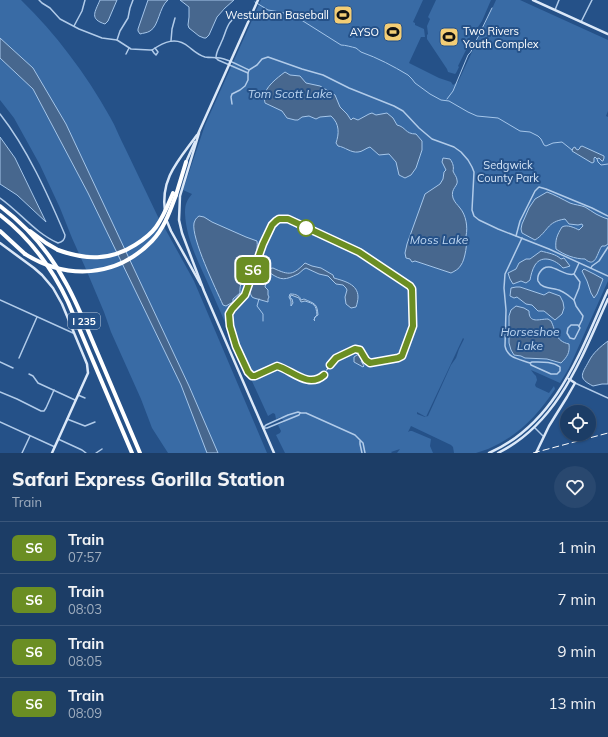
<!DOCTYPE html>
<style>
:root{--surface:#1c3d66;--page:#29486f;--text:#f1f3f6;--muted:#a0aebf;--line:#3a567a}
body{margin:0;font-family:Mulish,sans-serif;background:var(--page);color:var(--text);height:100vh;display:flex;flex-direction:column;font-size:15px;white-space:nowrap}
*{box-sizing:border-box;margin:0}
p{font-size:13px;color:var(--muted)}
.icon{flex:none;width:22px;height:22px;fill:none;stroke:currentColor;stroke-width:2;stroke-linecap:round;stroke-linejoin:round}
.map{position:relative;height:453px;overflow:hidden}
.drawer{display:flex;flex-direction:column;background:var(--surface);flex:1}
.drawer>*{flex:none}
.badge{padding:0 8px;border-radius:6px;font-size:14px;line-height:26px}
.fabs{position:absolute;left:560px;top:405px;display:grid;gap:8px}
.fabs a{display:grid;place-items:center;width:36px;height:36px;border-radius:50%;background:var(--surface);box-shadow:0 1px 3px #0004,0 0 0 1px var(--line);font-size:20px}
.map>.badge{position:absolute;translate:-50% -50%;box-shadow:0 0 0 2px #fff}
.round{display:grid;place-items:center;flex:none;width:42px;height:42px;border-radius:21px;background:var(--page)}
.summary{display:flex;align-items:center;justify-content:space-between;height:68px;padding:0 12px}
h1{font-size:19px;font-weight:800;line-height:30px}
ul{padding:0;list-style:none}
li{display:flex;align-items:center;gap:12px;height:52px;padding:0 12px;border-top:1px solid var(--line)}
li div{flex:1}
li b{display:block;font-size:15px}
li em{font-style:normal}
li .badge{min-width:44px;font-weight:700;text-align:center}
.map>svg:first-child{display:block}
</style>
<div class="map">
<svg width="608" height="453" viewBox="0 0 608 453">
<rect width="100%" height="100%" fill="#255188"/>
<g fill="#396ba5" fill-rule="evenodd">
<path d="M0,0H21C56,34 86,74 110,117C116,127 120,139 126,150C137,173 148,196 159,219L161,228L163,225L194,281L267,453H168L152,428L141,399L111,332L104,312L85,267L72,238L60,208L40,165L14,118L0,100Z"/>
<path d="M261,0H423L413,22L415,23V25L424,29L425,37H421L409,63L439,78L451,82L453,85L458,82L496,0H520L608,40V111L606,116L608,117V281L569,368L560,383L531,370L534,374L536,376L537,380L535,385L536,387L549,393L554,386L555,389C538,415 517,437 488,449C484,450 480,452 476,453C469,453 461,453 454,453L453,447L451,445L411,426L408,432L410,431H412L431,439L430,446L433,453H397L400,449L391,452L392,453H285L276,435L280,433L281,431L278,425L284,422L281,417L276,419L275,414L273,413L268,416L251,379V378L249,375C235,347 223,317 210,288C200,265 186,240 185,213C185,204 187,200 192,194L183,190L205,125ZM463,338L464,339L459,349L456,358L451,365L428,416L425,417L417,414V412L426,417Z"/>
<path d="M436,0H491L482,21L474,33L472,32L467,44V48L458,66L459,67L456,73L455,74L448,72L447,69L427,39V35L428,34L427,26L430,19L428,17Z"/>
</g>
<g fill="#47678e" stroke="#a5c6ea">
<path d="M100,0H117L108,21L105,24C89,19 95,12 100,0Z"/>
<path d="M148,0H168C159,7 159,26 150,31C147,33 143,33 140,34L138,31V29Z"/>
<path d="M180,0H234L225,8L217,17L209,35L206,38H204L199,36L189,28L188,25L189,17V7Z"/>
<path d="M0,38L33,68L66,124L189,386L218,453H207L181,385L88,193L33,89L0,58Z"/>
<path d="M285,72L290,75L300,76L306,83L320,86L335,95L340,107L347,114L351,120L353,118L358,120L369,114L372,113L376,115L387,113L393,118L397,125C406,127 405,134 416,134L422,141V150L416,168L411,175L405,178L399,175L396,162L389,154L379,155L370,147C366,148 362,152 358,152C351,153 345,147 338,146L336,143C339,134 340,124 331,116L320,117L316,119L309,116L302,117L298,120H295L287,118L282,111L265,103C265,103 264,97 264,97C265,87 277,78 285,72Z"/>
<path d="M0,137L15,158L46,222L17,195L0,184Z"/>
<path d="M582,146L604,156V158L603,161H602L599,158L597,159L595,157L594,158V162L592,163L572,151L573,148L575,147L576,149L578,150L580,148V147Z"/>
<path d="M443,158L450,159C453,163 454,167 453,171C454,174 457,177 457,180C459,186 450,188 453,198C455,203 457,204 460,208C466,215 468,227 466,236C468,241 465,260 461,265C459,269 455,271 451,273L415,261L412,262L410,259L406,258L405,253L407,244L425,194L440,184L443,179L444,172L446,170L442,162Z"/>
<path d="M547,192C555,195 562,199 570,203C575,205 580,205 585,207C589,209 592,212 596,214C600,216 604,218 608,219V244L605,246H602C597,252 596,269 585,259C575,259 564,255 556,249C555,240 557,235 562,227C567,224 575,228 579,230L583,226L582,224L578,225L569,224L565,219C546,222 549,231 535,240L522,233L521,229L522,224L529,208L535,199Z"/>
<path d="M199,216L204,217L212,222L246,237L257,241C260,261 238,275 240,293L233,299V302L226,306L223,305C216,289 191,238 194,223C195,220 196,218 199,216Z"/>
<path d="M541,251C548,253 556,254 561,259L564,258L570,266L567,267L563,268C556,260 542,254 535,265C532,270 531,275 530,280L526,283L521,281L513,284L510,279L508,273L516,269L519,263L526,259H530Z"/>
<path d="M305,263L312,266L321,268L333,275L334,278C344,281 358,284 358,297C358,300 357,304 356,307L351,308L346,304L345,297L347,290L346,288L343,285L336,284L328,276L319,274L306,268C303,269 301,272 298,274C285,280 282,281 270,273L265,275L263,279L266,282L265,287L268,290V295L269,297L268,299V302L254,298L252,297L250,293C254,276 255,271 273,268C290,276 293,275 305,263Z"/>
<path d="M584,269L594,274L603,279L597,294L594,298L591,293L587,281L582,271Z"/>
<path d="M516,287H520L544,295L549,292L560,296L563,302L564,308L562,314L555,320L544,311H538L532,305L526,304L517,297L514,298L510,296L511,288Z"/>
<path d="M290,294H291C296,294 300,296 301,300L304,299C315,304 317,303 318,315L315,317L314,320L315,321L314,320L315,317L317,315C316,304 314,304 305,301L301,302L299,298L291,295L290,298L292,299L293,303L291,306V301L289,297Z"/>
<path d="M516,306L524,308L529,311C529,324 539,319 548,319L551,321C556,331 555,341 569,344C570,353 567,357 561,363L547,359L525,358L521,356L514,355L511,350L509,343V316L511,310Z"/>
<path d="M608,341V384H602L593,386C577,378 582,374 589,361C593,353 600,347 608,341Z"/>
<path d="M362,354V357L363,359L361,361L364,366L363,367L354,362V357L357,355Z"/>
</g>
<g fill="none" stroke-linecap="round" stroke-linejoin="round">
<g stroke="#a5c6ea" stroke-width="1">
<path d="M255,2L268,10L280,12L295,16L341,45C345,45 352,47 356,48C358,49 359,51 361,52C378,58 393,66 408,75L412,79L415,83L430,94L441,100L449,101L468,112L477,116L498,118L520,131L530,132L538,136L541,139L544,145L546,146L553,143L562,142L572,150"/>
<path d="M447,99L453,91L468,55C472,52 474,45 476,41L492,8"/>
<path d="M597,159L598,162L601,165L608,164"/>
<path d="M259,299L257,306L263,314V321"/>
</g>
<g stroke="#b1cbe9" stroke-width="1.5">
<path d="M39,0L42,3L50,8L60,19L79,29L102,38L117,40L131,49L150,50H152C164,42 176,36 189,47C194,51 198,55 205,57C210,58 215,57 220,58C230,60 240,66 249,70"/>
<path d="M555,10L559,0"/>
<path d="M581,22L592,0"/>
<path d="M74,26L82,11L85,0"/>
<path d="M117,40L120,31L128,18L130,8L133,0"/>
<path d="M171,41L172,29L175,18"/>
<path d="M152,50L154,53L156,55L158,52L155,48"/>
<path d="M126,54L129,48"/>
<path d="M216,58C216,52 219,48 221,43C227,31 226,20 241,15"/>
<path d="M216,58L218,60L248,73"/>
<path d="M232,104L231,97L232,94L240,90L245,86L248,80V73L249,70L257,65L262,59L268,57L302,69L323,75L349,88L394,106L403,111L419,128L432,139L454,147L461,152L468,160L472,167L474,172L472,210L474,216L479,220L498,229L549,249L608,276"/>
<path d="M0,114C27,148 48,195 65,235C65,240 62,242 58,243C35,233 20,212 0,198"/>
<path d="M516,236L520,221L535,191L539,187L546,189L592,208L608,216"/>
<path d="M522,238L505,274L504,288L506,310L505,346C507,358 519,359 530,363L531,365L551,374H557L560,371V367C552,361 541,362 532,362L530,363"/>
<path d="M579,263L574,274L580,282L579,288L574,300L576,306L583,316L582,320L579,326"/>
<path d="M591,268L592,266L599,261L608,247"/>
<path d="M0,300L73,333"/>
<path d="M574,300C570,297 566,293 561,291C554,287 542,290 538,281C537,277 538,275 540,272C549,258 564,278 574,274"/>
<path d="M571,325H578L580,328L575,338L574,339L570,338L567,333L568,328Z"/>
<path d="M19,358L37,317"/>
<path d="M0,362L13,368"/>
<path d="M29,374L33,376L38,383L75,400"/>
<path d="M575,383L608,398"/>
<path d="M0,392L17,399L41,411H44L46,408L54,390"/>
<path d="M78,395L85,398"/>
<path d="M67,419L85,426L95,422"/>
<path d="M0,422L55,447"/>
<path d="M263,428L266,425L288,415L298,412L301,413H306L355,435L363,443L365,453"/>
<path d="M263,428H267L299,415L300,413"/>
<path d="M535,428L543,436"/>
<path d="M58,439L82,450L86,453"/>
<path d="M360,441V444L362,453"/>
<path d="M22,453L30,436"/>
<path d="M96,453L102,449"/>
</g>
<g stroke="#dbe8f8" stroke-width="2.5">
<path d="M533,0L608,34"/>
<path d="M199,133L180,196L179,220L182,233L204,291L274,453"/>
<path d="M198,134L258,0"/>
<path d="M186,162L195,142"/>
<path d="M165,212C160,178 179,160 197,135"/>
<path d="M166,219L171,231L201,285"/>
<path d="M0,243L34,268L42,275L53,288L62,304L87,364L88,373L52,453"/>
<path d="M489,453C557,423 580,352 608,290"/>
<path d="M498,453C559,423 582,356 608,299"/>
<path d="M536,453L549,426L567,397L575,383L569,379"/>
</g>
<g stroke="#fff" stroke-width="4">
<path d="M176,195L186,162"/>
<path d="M0,206C28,227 51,254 67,285C79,307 88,331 98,354C112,387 126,420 140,453"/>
<path d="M0,215C30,238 52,268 68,302L132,453"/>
<path d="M0,231L25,254"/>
<path d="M30,231L46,243L58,250"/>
</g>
<g stroke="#fff" stroke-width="1" stroke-dasharray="7 3" stroke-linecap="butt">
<path d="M379,362L372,363L367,361C363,356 363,349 355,349C349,351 340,354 335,359C325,368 324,385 306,380L277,366L255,376H252L249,374L236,346L230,326L229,314L232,309L245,295L263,243L272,225L276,221L279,219H287L359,252L411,287L412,295L413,325L402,356L398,358L388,360"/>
<path d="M533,453L608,433"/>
</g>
<g stroke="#fff" stroke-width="4">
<path d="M58,250C85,260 110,261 135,245C143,240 151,234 156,227C164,216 168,205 173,193"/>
<path d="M25,254C67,280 116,278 152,241C164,229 170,211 176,195"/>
</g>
</g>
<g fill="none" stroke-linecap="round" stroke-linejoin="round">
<g stroke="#fff" stroke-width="9">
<path id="line" d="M324,375C308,389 292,370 277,366L255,376H252L248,372L236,346L230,326L229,314L232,309L245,295L263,244L272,225L276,221L279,219H288L359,252L410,286L412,289L413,326L402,356L398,358L370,363L366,360L360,350L355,349L336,358L330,365"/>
</g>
<use href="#line" stroke="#6b8e23" stroke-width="6"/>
</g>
<defs>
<g id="stadium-square" transform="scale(1)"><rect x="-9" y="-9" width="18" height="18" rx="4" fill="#f3cd75" stroke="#255188"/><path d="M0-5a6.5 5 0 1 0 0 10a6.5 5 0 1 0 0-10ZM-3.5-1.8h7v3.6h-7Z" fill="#111"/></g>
</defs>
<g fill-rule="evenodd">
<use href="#stadium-square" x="343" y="15"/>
<use href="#stadium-square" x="393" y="32"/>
<use href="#stadium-square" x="449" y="37"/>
</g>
<circle fill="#fff" stroke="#6b8e23" stroke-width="2" cx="306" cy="228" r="8"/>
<g text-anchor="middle" stroke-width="4" stroke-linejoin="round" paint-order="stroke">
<rect fill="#255188" stroke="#becbdb" stroke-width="1" x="68" y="313" width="32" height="16" rx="3"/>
<g font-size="10" font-weight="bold" fill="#fff">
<text x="84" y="325">I 235</text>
</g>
<g font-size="11" fill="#fff" stroke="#255188" text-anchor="end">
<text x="329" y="19">Westurban Baseball</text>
<text x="463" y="35" text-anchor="start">Two Rivers<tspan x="463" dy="13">Youth Complex</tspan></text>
<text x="379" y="36">AYSO</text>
</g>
<g font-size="11" fill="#d5e5f7" stroke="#255188">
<text x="508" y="169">Sedgwick<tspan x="508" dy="13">County Park</tspan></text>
</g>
<g font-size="12" font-style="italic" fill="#bcd5f1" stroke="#255188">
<text x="290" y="98">Tom Scott Lake</text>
<text x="439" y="244">Moss Lake</text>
<text x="530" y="336">Horseshoe<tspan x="530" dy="14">Lake</tspan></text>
</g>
</g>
</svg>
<div class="fabs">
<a><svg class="icon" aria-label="locate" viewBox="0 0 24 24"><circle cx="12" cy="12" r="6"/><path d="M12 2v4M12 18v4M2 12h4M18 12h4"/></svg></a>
</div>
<b class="badge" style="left:253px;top:270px;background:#6b8e23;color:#fff">S6</b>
</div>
<section class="drawer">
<div class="summary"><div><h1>Safari Express Gorilla Station</h1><p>Train</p></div><a class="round"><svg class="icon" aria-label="heart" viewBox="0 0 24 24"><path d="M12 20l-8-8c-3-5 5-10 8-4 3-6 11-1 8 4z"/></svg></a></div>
<ul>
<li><span class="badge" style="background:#6b8e23;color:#fff">S6</span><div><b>Train</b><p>07:57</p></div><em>1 min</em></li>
<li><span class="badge" style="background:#6b8e23;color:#fff">S6</span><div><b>Train</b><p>08:03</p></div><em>7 min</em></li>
<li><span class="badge" style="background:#6b8e23;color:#fff">S6</span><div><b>Train</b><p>08:05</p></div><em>9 min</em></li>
<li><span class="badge" style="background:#6b8e23;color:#fff">S6</span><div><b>Train</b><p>08:09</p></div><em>13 min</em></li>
</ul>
</section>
